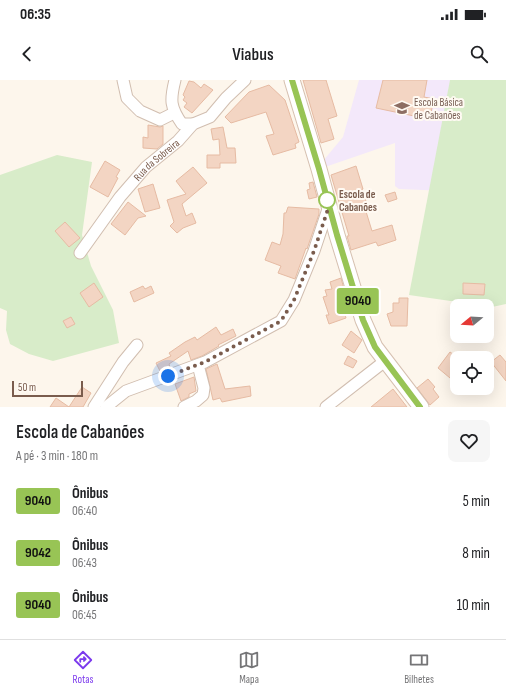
<!DOCTYPE html>
<html lang="pt">
<meta charset="utf-8">
<style>
:root{--surface:#fff;--page:#f6f6f6;--text:#202124;--muted:#757577;--line:#e0e0e0;--accent:#7c3aed}
body{margin:0;font-family:"Sofia Sans Condensed",sans-serif;background:var(--page);color:var(--text);height:100vh;display:flex;flex-direction:column;font-size:15px;white-space:nowrap}
*{box-sizing:border-box;margin:0}
p{font-size:13px;color:var(--muted)}
.icon{flex:none;width:22px;height:22px;fill:none;stroke:currentColor;stroke-width:2;stroke-linecap:round;stroke-linejoin:round}
.map{position:relative;height:327px;overflow:hidden}
.drawer{display:flex;flex-direction:column;background:var(--surface);flex:1}
.drawer>*{flex:none}
.badge{padding:0 8px;border-radius:3px;font-size:14px;line-height:26px}
.needle{width:26px;rotate:252deg}
.buttons{position:absolute;left:450px;top:219px;display:grid;gap:8px}
.buttons a{display:grid;place-items:center;width:44px;height:44px;border-radius:8px;background:var(--surface);box-shadow:0 4px 16px #0002;font-size:20px}
.scale{position:absolute;left:12px;bottom:10px;width:71px;box-sizing:border-box;padding-left:4px;border:2px solid #7a5c4d;border-top:0;font-size:11px;line-height:14px;white-space:nowrap;color:#7a5c4d;-webkit-text-stroke:3px #fffaf3;paint-order:stroke}
.you{position:absolute;width:20px;height:20px;margin:-10px;border:3px solid #fff;border-radius:50%;background:#1a73e8;box-shadow:0 0 0 6px #1a73e833}
.map>.badge{position:absolute;translate:-50% -50%;box-shadow:0 0 0 2px #fff}
.round{display:grid;place-items:center;flex:none;width:42px;height:42px;border-radius:8px;background:var(--page)}
.overview{display:flex;align-items:center;justify-content:space-between;height:68px;padding:0 16px}
h1{font-size:19px;font-weight:600;line-height:30px}
ul{padding:0;list-style:none}
li{display:flex;align-items:center;gap:12px;height:52px;padding:0 16px}
li div{flex:1}
li b{display:block;font-size:15px}
li em{font-style:normal}
li .badge{min-width:44px;font-weight:700;text-align:center}
.status{display:flex;justify-content:space-between;align-items:center;height:28px;padding:0 20px;background:var(--surface);direction:ltr}
.status svg{height:11px;fill:currentColor}
header{display:flex;justify-content:space-between;align-items:center;height:52px;padding:0 16px;background:var(--surface);font-size:18px;font-weight:600}
.tab-bar{display:flex;justify-content:space-around;align-items:center;height:56px;border-top:1px solid var(--line);background:var(--surface);font-size:11px;color:var(--muted)}
.tab-bar a{display:grid;justify-items:center;gap:2px}
.tab-bar .current{color:var(--accent)}
.map>svg:first-child{display:block}
</style>
<div class="status"><b>06:35</b><svg viewBox="0 0 49 12"><path d="M0 12V9h3v3zM5 12V6h3v6zM10 12V3h3v9zM15 12V0h3v12zM26 1h20v11H26zM47 4h2v5h-2z"/></svg></div>
<header><svg class="icon" aria-label="back" viewBox="0 0 24 24"><path d="M15 5l-7 7 7 7"/></svg>Viabus<svg class="icon" aria-label="search" viewBox="0 0 24 24"><circle cx="10" cy="10" r="6"/><path d="M15 15l6 6"/></svg></header>
<div class="map">
<svg width="506" height="327" viewBox="0 0 506 327">
<rect width="100%" height="100%" fill="#fdf6ec"/>
<path fill="#f3e8fa" d="M359,0H455L447,111L399,109L395,106V63L325,87L323,81L343,57Z"/>
<g fill="#d8ecc9">
<path d="M450,0H506V224L492,227L409,215Z"/>
<path d="M57,75L92,82L82,155L91,186L113,230L119,263L53,281L29,274L10,264L6,250L7,231L0,228V95Z"/>
</g>
<g fill="#f3d5c3" stroke="#e6bba3">
<path d="M303,0H326L337,36L328,39L334,59L321,63Z"/>
<path d="M383,0H427L424,17L434,19L430,37L415,34L414,36L376,28Z"/>
<path d="M189,1L194,2L201,8L204,4L213,10L192,33L184,27L187,23L183,20L185,17L183,15Z"/>
<path d="M269,5L285,20L299,62L295,64L296,68L273,75L266,56L274,54L266,32L231,43L225,37L249,12Z"/>
<path d="M148,45L160,47L163,46V64L157,69L143,68V57L148,58Z"/>
<path d="M223,47L227,68H235L236,83H220V88H207V75H220L219,59L213,60L211,49Z"/>
<path d="M105,81L120,90L116,97L118,98L108,117L90,107Z"/>
<path d="M356,86L363,109H362L367,124L364,125L372,151L392,145L396,160L378,166L376,162L351,170L347,156H349L331,95Z"/>
<path d="M193,87L207,103L182,124L186,136L192,133L196,143L183,148L177,153L170,146L174,142L167,120L186,114L176,101Z"/>
<path d="M313,102L317,117L309,119L307,110L310,109L309,103Z"/>
<path d="M153,104L160,128L145,132L138,109Z"/>
<path d="M395,112L397,119L388,122L385,115Z"/>
<path d="M128,122L146,136L138,138L125,155L111,144Z"/>
<path d="M288,127L319,129V134L307,169L306,168L295,199L278,193L281,186L265,180L272,162L280,165L283,154L284,133H286Z"/>
<path d="M65,142L80,158L69,167L55,151Z"/>
<path d="M341,198L344,209L341,210L344,219L341,220L346,238L329,244L326,235H329L323,217L327,216L325,210L332,209L330,202Z"/>
<path d="M94,203L103,217L89,227L80,213Z"/>
<path d="M463,203L485,204L484,215L463,214Z"/>
<path d="M143,206L145,209L151,206L154,213L134,222L130,212Z"/>
<path d="M399,218H408L407,246H391L387,234L393,232V223H399Z"/>
<path d="M71,237L75,244L67,248L63,241Z"/>
<path d="M216,247L221,255L233,249L236,256L218,265L219,266L202,276L191,280L188,271L169,284L170,287L160,291L156,283L171,276L169,273L185,262L195,257L197,260Z"/>
<path d="M351,251L362,260L354,273L342,265Z"/>
<path d="M450,272L457,277V289L450,298L438,288Z"/>
<path d="M500,275L506,282V301L491,282Z"/>
<path d="M348,276L357,281L353,288L344,284Z"/>
<path d="M217,284L225,309L250,306L251,316L222,322L220,318L213,320L206,289Z"/>
<path d="M194,297L196,311L189,314V317L181,321L175,304Z"/>
<path d="M428,299L435,307L433,309L439,317L430,325L417,308Z"/>
<path d="M82,307L91,313L83,327H50L56,318L69,327Z"/>
<path d="M393,309L407,327H371Z"/>
</g>
<g fill="none" stroke-linecap="round" stroke-linejoin="round">
<g stroke="#d1beb0" stroke-width="13">
<g id="street">
<path d="M123,0L127,18L140,31L160,40L174,33"/>
<path d="M175,0C170,20 170,27 182,44H193"/>
<path id="s1" d="M80,173L120,117L146,87L178,61L193,44L210,37L226,18L245,0"/>
<path d="M94,327L123,282L137,265"/>
<path d="M106,327L126,311L205,282L281,241L294,220L314,171L329,126"/>
<path d="M184,327L196,321L203,315L204,308L198,285"/>
<path d="M326,327L385,281"/>
</g>
</g>
<g stroke="#d6c0b0" stroke-width="17">
<path id="secondary" d="M292,0L319,89L337,155L363,240L375,267L421,327"/>
</g>
<use href="#street" stroke="#fff" stroke-width="11"/>
<use href="#secondary" stroke="#fff" stroke-width="15"/>
</g>
<g fill="none" stroke-linecap="round" stroke-linejoin="round">
<g stroke="#fff" stroke-width="9">
<path id="line" d="M292,0L319,89L337,155L363,240L375,267L420,327"/>
</g>
<use href="#line" stroke="#98c455" stroke-width="6"/>
<path stroke="#7a5c4d" stroke-width="4" stroke-dasharray="0 7.2" d="M168,296L205,282L281,241L294,220L314,171L329,126L327,120"/>
</g>
<defs>
<g id="school-bare" transform="scale(1.2)"><path d="M0-5L7-2L0 1L-7-2ZM-4 1L0 2.5L4 1V4Q0 6-4 4Z" fill="#8d6e63" stroke="#fffaf3" stroke-width="2.5" paint-order="stroke"/></g>
</defs>
<g fill-rule="evenodd">
<use href="#school-bare" x="402" y="28"/>
</g>
<circle fill="#fff" stroke="#98c455" stroke-width="2" cx="327" cy="120" r="8"/>
<g text-anchor="middle" stroke-width="4" stroke-linejoin="round" paint-order="stroke">
<g font-size="11" fill="#785e54" stroke="#fffaf3" text-anchor="start">
<text x="414" y="26">Escola Básica<tspan x="414" dy="13">de Cabanões</tspan></text>
</g>
<g font-size="11" fill="#7a5c4d" stroke="#fffaf3">
<text dy="4" stroke="none"><textPath href="#s1" startOffset="121">Rua da Sobreira</textPath></text>
</g>
<g font-size="11" font-weight="bold" fill="#7a5c4d" stroke="#fffaf3" text-anchor="start">
<text x="339" y="118">Escola de<tspan x="339" dy="13">Cabanões</tspan></text>
</g>
</g>
</svg>
<div class="buttons">
<a><svg class="needle" viewBox="-14 -14 28 28"><path d="M0-13l5 13h-10z" fill="#e53935"/><path d="M0 13l5-13h-10z" fill="#757577"/></svg></a>
<a><svg class="icon" aria-label="locate" viewBox="0 0 24 24"><circle cx="12" cy="12" r="6"/><path d="M12 2v4M12 18v4M2 12h4M18 12h4"/></svg></a>
</div>
<div class="scale">50 m</div>
<div class="you" style="left:168px;top:296px"></div>
<b class="badge" style="left:358px;top:221px;background:#98c455;color:#111">9040</b>
</div>
<section class="drawer">
<div class="overview"><div><h1>Escola de Cabanões</h1><p>A pé · 3 min · 180 m</p></div><a class="round"><svg class="icon" aria-label="heart" viewBox="0 0 24 24"><path d="M12 20l-8-8c-3-5 5-10 8-4 3-6 11-1 8 4z"/></svg></a></div>
<ul>
<li><span class="badge" style="background:#98c455;color:#111">9040</span><div><b>Ônibus</b><p>06:40</p></div><em>5 min</em></li>
<li><span class="badge" style="background:#98c455;color:#111">9042</span><div><b>Ônibus</b><p>06:43</p></div><em>8 min</em></li>
<li><span class="badge" style="background:#98c455;color:#111">9040</span><div><b>Ônibus</b><p>06:45</p></div><em>10 min</em></li>
</ul>
</section>
<nav class="tab-bar">
<a class="current"><svg class="icon" aria-label="directions" viewBox="0 0 24 24"><path d="M12 3l9 9-9 9-9-9zM9 14v-3h6M13 9l2 2-2 2"/></svg>Rotas</a>
<a><svg class="icon" aria-label="map" viewBox="0 0 24 24"><path d="M3 6l6-2 6 2 6-2v14l-6 2-6-2-6 2zM9 4v14M15 6v14"/></svg>Mapa</a>
<a><svg class="icon" aria-label="tickets" viewBox="0 0 24 24"><path d="M3 7h18v10H3zM15 7v10"/></svg>Bilhetes</a>
</nav>
